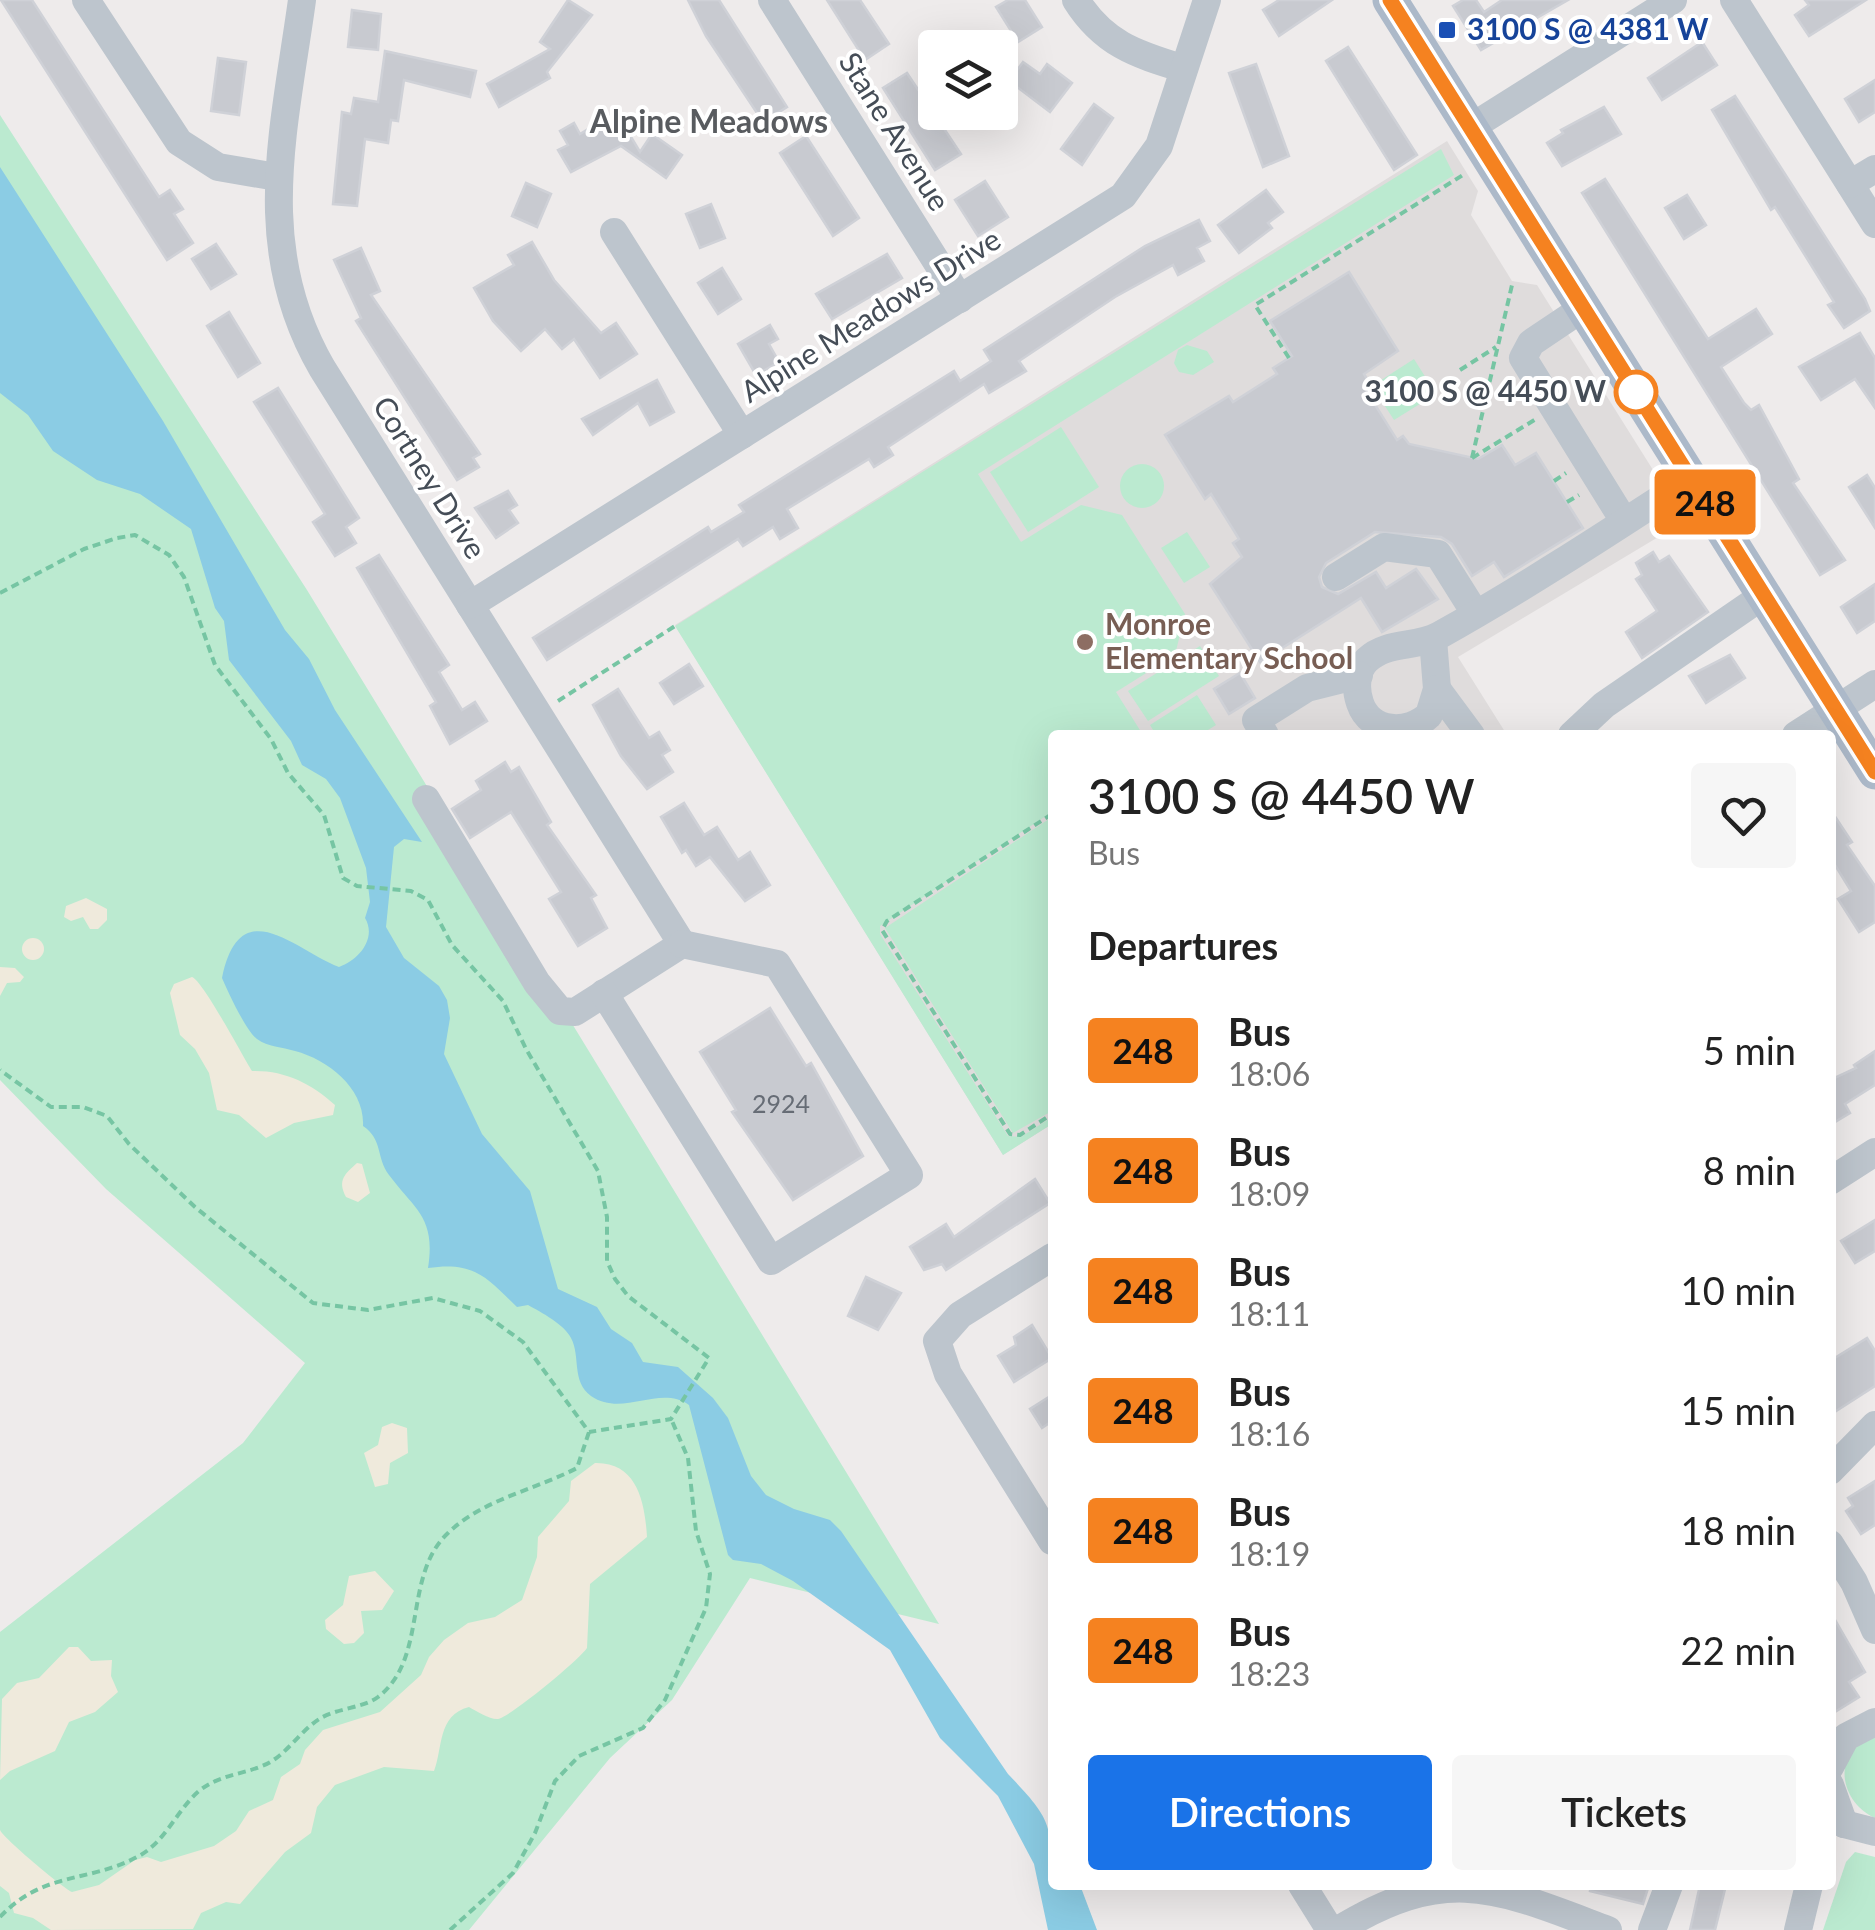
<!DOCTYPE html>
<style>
:root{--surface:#fff;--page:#f6f6f6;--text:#222;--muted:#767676;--accent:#1a73e8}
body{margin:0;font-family:Lato,sans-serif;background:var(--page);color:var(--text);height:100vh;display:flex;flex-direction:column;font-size:38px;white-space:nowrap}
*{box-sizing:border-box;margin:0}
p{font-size:32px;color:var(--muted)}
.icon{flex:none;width:55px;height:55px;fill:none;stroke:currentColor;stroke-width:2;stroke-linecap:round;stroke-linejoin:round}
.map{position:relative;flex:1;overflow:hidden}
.drawer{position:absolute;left:1048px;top:730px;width:788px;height:1160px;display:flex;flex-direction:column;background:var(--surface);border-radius:10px;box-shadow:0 10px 40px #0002}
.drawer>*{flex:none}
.badge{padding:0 20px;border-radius:8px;font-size:35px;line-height:65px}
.controls{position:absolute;left:918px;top:30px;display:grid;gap:20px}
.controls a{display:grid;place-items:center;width:100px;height:100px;border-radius:10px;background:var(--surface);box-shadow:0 10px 40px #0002;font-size:50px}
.map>.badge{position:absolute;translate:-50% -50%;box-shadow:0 0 0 5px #fff}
h2{padding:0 40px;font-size:38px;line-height:90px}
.round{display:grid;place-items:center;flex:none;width:105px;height:105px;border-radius:10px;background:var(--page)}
.head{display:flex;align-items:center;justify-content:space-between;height:170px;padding:0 40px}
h1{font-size:48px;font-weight:600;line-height:75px}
.cta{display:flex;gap:20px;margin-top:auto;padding:20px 40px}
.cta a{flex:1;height:115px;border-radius:10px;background:var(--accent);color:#fff;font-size:40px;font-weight:600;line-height:115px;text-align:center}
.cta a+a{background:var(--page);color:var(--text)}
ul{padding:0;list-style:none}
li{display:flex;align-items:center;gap:30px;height:120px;padding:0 40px}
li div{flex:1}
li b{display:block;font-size:38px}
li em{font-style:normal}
li .badge{min-width:110px;font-weight:700;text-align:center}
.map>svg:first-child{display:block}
</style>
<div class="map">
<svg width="1875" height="1930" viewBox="0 0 1875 1930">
<rect width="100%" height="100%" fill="#eeebeb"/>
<path fill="#dfdcdc" d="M1447,141L1478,191L1471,215L1512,281L1537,285L1685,521L1458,657L1507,735H1052V1124L1003,1155L675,625Z"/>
<g fill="#bbead0">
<path d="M0,115L307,590L939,1624L750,1578L672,1700L610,1758L469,1930H0V1632L243,1443L305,1363L106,1189L0,1080Z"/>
<path d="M1441,149L1454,175L978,474L1021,542L1081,505L1122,515L1185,614L1175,655L1116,692L1143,735H1052V812L880,926V934L1008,1136L1021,1137L1052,1117V1124L1003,1155L675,626Z"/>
<path d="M1187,345L1207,351L1214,362L1193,375L1179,372L1174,363L1178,350Z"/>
<path d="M1414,359L1436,394L1394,420L1372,386Z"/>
<path d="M1061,427L1099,487L1028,532L990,472Z"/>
<circle cx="1142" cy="486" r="22"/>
<path d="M1187,532L1210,567L1184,583L1161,548Z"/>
<path d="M1200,646L1219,676L1148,721L1128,691Z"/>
<path d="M1197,695L1216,725L1200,735H1156L1150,725Z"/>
<path d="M1052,817V1111L1013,1133L885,928Z"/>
<path d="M1875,1737V1818C1839,1802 1830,1750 1875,1737Z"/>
<path d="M1855,1852L1875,1857V1930H1823L1846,1862Z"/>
</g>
<g fill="#efeadc">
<path d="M86,898L107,909V920L98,929H90L83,917L71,921L64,917L66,906Z"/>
<circle cx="33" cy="949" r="11"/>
<path d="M0,967L15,968L24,977L20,982L7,983L0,996Z"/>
<path d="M192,977C203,981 242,1055 252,1071C284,1070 311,1083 335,1105L333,1115L294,1123L266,1138L239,1115L217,1110L209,1073L195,1049L180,1035L170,993L174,984Z"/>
<path d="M357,1163L362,1164L370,1193L358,1202L346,1197C337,1180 345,1174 357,1163Z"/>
<path d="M392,1423L407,1428L408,1453L390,1463L388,1484L375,1487L364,1453L378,1445L382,1427Z"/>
<path d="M595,1463C638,1462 645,1504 647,1537L590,1584L587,1648C579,1660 508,1719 497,1719C489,1719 476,1711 469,1707C437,1715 443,1749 434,1771L384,1767L335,1785L317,1807L311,1833L285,1852L240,1904L226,1902L201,1913L193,1929L51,1930L33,1918L14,1913L9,1893L0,1886V1830C3,1838 63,1888 72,1892L99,1885L135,1860L147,1857L161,1862L214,1846L236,1831L249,1811L273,1800L281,1777L300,1764L305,1750L323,1730L380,1712L421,1675L429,1657L444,1640L468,1623L495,1617L522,1600L537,1557L538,1537L569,1501L571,1481Z"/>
<path d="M375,1571L394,1591L382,1610L361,1611L364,1633L354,1643L344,1644L326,1629L325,1620L343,1605L349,1576Z"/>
<path d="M69,1647H78L91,1661L112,1660L111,1676L118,1692L95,1712L69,1722L55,1751L10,1771L0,1780L2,1699L17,1683L39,1678Z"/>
</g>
<path fill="#8bcce4" d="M0,167L163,421L285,630L309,659L335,710L422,842L404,839L394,847L386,927L404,958L439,986L447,1000L450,1018L444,1054L482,1134L530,1191L558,1289L597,1307L611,1329L632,1343L643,1362L678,1367L713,1398L728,1418L751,1476L766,1495L794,1509L830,1520L841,1531L1008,1774C1051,1819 1052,1823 1052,1885H1080L1097,1930H1048L1034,1864L998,1796L940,1738L890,1650L793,1581L761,1564L733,1560L728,1555L689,1405C659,1384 623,1418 591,1396C571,1381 581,1357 571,1338C565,1325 541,1312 528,1305L517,1307C487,1278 475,1261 428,1268C436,1217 415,1210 389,1175C376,1158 383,1139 363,1126C365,1089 329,1060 295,1051C282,1047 268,1047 257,1039C246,1031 228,992 222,978C240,890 295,950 339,967C359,960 377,938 365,918L370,902L366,868L340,798L326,779L302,765L291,741L229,660L224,621L215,608L191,529L140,494L97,480L53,451L28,415L0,393Z"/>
<g fill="#c8cad0" stroke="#cfd1d7" stroke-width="2.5">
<path d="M1,0H32L159,197L170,190L183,209L174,214L193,243L167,260Z"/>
<path d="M568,0L592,15L547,72L550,78L499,107L487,84L550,49L540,42Z"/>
<path d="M688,0H719L787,107L763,122L706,36Z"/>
<path d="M827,0H860L889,44L865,60Z"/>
<path d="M1008,0H1025L1042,27L1018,42L996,7Z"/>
<path d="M1279,0H1332L1279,36L1263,10Z"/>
<path d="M1463,0H1476L1484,12L1502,0H1568L1481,50L1453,6Z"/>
<path d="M1805,0H1866L1809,36L1795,15L1809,5Z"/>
<path d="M352,10L381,14L378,50L348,47Z"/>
<path d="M1702,42L1717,65L1662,100L1648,78Z"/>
<path d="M1348,47L1417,155L1394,170L1326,61Z"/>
<path d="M385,51L476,71L470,97L404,80L398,121L391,120L388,143L365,139L357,206L333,204L342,112L351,114L354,98L378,102Z"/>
<path d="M218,58L246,62L239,115L211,111Z"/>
<path d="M1023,62L1040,74L1047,64L1072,83L1050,112L1009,81Z"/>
<path d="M1256,64L1289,156L1263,167L1229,73Z"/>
<path d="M907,73L961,154L935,170L883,88Z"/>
<path d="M1875,80V112L1859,122L1845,99Z"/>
<path d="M1735,96L1865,299L1870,311L1844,328L1828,305L1834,302L1775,207L1771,210L1712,110Z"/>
<path d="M1094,104L1113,118L1082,165L1061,149Z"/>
<path d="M1604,107L1621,134L1562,166L1547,143L1563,133L1561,130Z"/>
<path d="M616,112L640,152L652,134L682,155L666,178L621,146L571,172L558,150L568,145L560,131L574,123L580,134Z"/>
<path d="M806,136L859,218L833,236L780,153Z"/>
<path d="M1605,179L1708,339L1756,309L1772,334L1721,367L1744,403L1751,410L1759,405L1799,479L1793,483L1845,560L1820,575L1582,193Z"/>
<path d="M985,181L1008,217L978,236L955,200Z"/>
<path d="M526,183L551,194L537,227L512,216Z"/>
<path d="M1266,190L1283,212L1268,223L1272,228L1239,253L1218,225Z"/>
<path d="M1687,195L1706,225L1684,239L1665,208Z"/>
<path d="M711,204L725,238L700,248L686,214Z"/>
<path d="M1199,220L1210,241L1197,248L1204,261L1178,275L1173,265L1115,297L1019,361L1026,371L989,393L984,384L888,447L893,455L874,467L869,459L787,509L798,528L780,539L773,527L743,546L738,539L547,660L533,638L708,527L711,532L744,512L739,505L954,371L960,381L991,361L984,350L1145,246Z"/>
<path d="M532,242L554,280L601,333L616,323L637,354L600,378L574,339L562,349L545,329L521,351L493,321L474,288L514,265L508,255Z"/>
<path d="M216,244L236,274L211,289L192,259Z"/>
<path d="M361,248L380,291L371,295L480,454L473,458L479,467L457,480L356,321L361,318L334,260Z"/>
<path d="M887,254L902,278L832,319L816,294Z"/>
<path d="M722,268L741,299L718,314L698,283Z"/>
<path d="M1349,272L1398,351L1364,374L1375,392L1369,395L1397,440L1403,436L1409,444L1478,459L1502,445L1515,465L1536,453L1583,528L1504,577L1494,562L1472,576L1452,544L1441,537L1375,532L1326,563L1319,577L1322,587L1338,594L1376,572L1386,588L1416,569L1438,599L1382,632L1361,598L1260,662L1210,584L1242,557L1233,543L1239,539L1211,494L1205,499L1165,435L1229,396L1233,402L1277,374L1273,368L1292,356L1270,321Z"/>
<path d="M229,312L260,363L238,377L207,326Z"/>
<path d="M770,325L778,339L769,344L779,362L756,375L738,344Z"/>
<path d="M1860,333L1875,358V408L1855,379L1821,400L1799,367Z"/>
<path d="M657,380L674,412L650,425L638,403L593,435L582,419Z"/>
<path d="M278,388L359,518L346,527L356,543L335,556L313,522L325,514L254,402Z"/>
<path d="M1867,475L1875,488V528L1849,487Z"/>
<path d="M508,491L517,505L509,510L518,523L496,538L475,508Z"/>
<path d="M1653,552L1659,562L1669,556L1708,612L1642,658L1626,632L1657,611L1636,579L1642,575L1636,563Z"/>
<path d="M379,555L449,665L439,672L462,710L475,702L487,721L450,744L430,706L436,702L357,568Z"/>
<path d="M1875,584V621L1857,633L1841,607Z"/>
<path d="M1730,655L1745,678L1706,703L1689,676Z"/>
<path d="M689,664L703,686L674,704L660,683Z"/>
<path d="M1240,673L1255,698L1229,714L1214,689Z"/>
<path d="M618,689L649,738L659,732L670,750L662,755L673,772L647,789L621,756L593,705Z"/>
<path d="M505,762L511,772L519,767L551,822L547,825L596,895L591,898L607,928L578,946L549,899L561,892L511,812L470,838L452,809L481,790L476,781Z"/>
<path d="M684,803L704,835L717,827L738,860L750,852L770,885L745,901L710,857L696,866L686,850L682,853L661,817Z"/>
<path d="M1830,809L1852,842L1847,845L1875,886V922L1859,932L1838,899L1851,891L1830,857Z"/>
<path d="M770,1008L806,1066L811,1063L863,1156L793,1200L732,1112L736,1110L700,1052Z"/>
<path d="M1875,1051V1085L1845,1104L1850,1113L1830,1125V1080L1856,1068L1854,1065Z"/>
<path d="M1035,1179L1050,1203L946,1270L942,1264L924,1270L910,1247L946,1224L954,1237Z"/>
<path d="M1875,1220V1251L1855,1263L1841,1241Z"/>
<path d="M866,1277L901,1293L878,1330L848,1316Z"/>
<path d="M1032,1325L1052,1358L1014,1382L998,1356L1016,1345L1014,1337Z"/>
<path d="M1867,1338L1875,1351V1386L1830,1415V1361Z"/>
<path d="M1052,1395V1421L1042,1428L1030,1409Z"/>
<path d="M1875,1481V1525L1861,1534L1846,1511L1853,1506L1848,1498Z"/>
<path d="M1830,1611L1865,1672L1849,1682L1859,1697L1830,1715Z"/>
<path d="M1591,1885H1649L1643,1904L1590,1891Z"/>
<path d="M1700,1885H1726L1715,1930H1690Z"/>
</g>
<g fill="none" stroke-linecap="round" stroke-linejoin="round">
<g stroke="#76c5a3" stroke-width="4" stroke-dasharray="8 5" stroke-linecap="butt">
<path d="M1289,358L1255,305L1463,175"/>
<path d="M1460,370L1496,347"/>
<path d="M1472,458L1512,285"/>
<path d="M1472,458L1536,419"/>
<path d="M1554,481L1566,473"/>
<path d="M1567,502L1579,495"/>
<path d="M0,593L84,549L117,538L135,535L169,555L184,577L215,665L271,739L288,773L324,815L343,878L357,886L411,891L428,900L452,945L503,1001L526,1049L598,1171L607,1217V1261L615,1279L628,1296L709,1358L671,1419L589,1432L523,1342L480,1311L433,1298L368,1310L313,1303L195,1207L129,1144L107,1116L83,1107H51L0,1070"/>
<path d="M558,701L675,626"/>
<path d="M1052,814L887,921L882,930L1010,1134L1020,1135L1052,1114"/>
<path d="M0,1917C43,1871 88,1883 137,1857C165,1843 176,1811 199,1791C219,1775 240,1775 262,1766C286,1757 299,1731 321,1718C338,1708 363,1708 378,1697C429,1658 402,1576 448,1533C483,1499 535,1490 577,1468L589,1432"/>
<path d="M450,1930L513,1873L535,1833L555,1781L579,1756L643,1728L665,1700L706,1608L710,1574L696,1531L688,1458L672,1421"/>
</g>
<g stroke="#bdc5cd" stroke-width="28">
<path d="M86,0L179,142L218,167L277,177"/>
<path d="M302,0C284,131 252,247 322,368L682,944"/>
<path d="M772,0L960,299"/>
<path d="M1076,0C1103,43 1135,54 1182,68"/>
<path d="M1734,0L1875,224"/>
<path d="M1470,128L1673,0"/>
<path d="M1850,184L1875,169"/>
<path d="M614,232L742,435"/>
<path d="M1583,308L1531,343L1523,358L1624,521"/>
<path d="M1336,577L1384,547L1438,554L1475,613"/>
<path d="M470,605L1123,196L1159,146L1207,0"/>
<path d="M1433,639L1437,689L1429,715C1408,735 1370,733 1360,703C1355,689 1356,670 1367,660C1387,641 1415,648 1438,636C1524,588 1608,533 1691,479"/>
<path d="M1437,689L1471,735"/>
<path d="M1265,735L1256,720L1307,688L1359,675"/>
<path d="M1572,735L1604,705L1764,595"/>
<path d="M1796,735L1875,684"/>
<path d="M426,799L537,983L560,1011L575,1012L682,944"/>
<path d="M604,993L771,1261L909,1175L777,964L682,944"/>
<path d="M1830,1181L1875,1152"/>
<path d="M1052,1257L960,1315L937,1341L948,1374L1052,1541"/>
<path d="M1830,1471L1875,1425"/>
<path d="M1830,1544L1854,1582L1875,1630"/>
<path d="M1830,1767L1846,1737L1875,1722"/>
<path d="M1830,1785L1844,1824"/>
<path d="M1844,1824L1875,1832"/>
<path d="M1302,1885L1330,1930"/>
<path d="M1338,1930C1448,1863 1496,1888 1608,1930"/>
<path d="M1652,1930L1669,1885"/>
<path d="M1798,1930L1809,1885"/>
</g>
<path stroke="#acb9c9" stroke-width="35" d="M1390,0L1875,772"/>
</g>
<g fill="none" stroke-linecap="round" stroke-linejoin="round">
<g stroke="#fff" stroke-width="22">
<path id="line" d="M1390,0L1875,772"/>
</g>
<use href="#line" stroke="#f58220" stroke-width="15"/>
</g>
<rect fill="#1a4fb4" stroke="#fff" stroke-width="4" x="1437" y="20" width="20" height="20" rx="5"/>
<circle fill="#fff" stroke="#f58220" stroke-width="5" cx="1636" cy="392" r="20"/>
<circle fill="#8d6e63" stroke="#fff" stroke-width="4" cx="1085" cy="642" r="10"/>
<g text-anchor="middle" stroke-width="8" stroke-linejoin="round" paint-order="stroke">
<g font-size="25" fill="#666c75">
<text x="781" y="1113">2924</text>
</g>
<g font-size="30" font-weight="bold" fill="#164399" stroke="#fff" text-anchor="start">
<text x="1467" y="40">3100 S @ 4381 W</text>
</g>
<g font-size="30" fill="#454d57" stroke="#fff">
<text transform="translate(894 132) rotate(58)" y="10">Stane Avenue</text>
<text transform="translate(871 316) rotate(-32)" y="10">Alpine Meadows Drive</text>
<text transform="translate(429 478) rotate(58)" y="10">Cortney Drive</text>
</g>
<g font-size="30" font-weight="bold" fill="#454d57" stroke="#fff" text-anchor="end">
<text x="1606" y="402">3100 S @ 4450 W</text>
</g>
<g font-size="30" font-weight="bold" fill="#785e54" stroke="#fff" text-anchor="start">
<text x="1105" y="635">Monroe<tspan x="1105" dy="34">Elementary School</tspan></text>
</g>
<g font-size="32" font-weight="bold" fill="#585b5f" stroke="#fff">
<text x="709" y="133">Alpine Meadows</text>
</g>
</g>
</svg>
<div class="controls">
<a><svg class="icon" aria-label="layers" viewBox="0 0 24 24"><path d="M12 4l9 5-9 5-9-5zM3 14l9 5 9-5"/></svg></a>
</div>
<b class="badge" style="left:1705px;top:502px;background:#f58220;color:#111">248</b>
<section class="drawer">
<div class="head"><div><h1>3100 S @ 4450 W</h1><p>Bus</p></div><a class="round"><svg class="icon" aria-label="heart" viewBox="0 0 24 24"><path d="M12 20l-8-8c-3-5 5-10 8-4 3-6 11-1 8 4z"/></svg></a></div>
<h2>Departures</h2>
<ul>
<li><span class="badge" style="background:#f58220;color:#111">248</span><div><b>Bus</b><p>18:06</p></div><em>5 min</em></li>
<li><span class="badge" style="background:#f58220;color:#111">248</span><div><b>Bus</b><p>18:09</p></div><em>8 min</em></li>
<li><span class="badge" style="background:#f58220;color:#111">248</span><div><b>Bus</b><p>18:11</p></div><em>10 min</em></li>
<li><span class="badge" style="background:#f58220;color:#111">248</span><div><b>Bus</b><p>18:16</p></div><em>15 min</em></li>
<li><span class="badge" style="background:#f58220;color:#111">248</span><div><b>Bus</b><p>18:19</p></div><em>18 min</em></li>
<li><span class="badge" style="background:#f58220;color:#111">248</span><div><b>Bus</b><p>18:23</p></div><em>22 min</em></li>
</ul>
<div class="cta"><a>Directions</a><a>Tickets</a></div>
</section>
</div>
